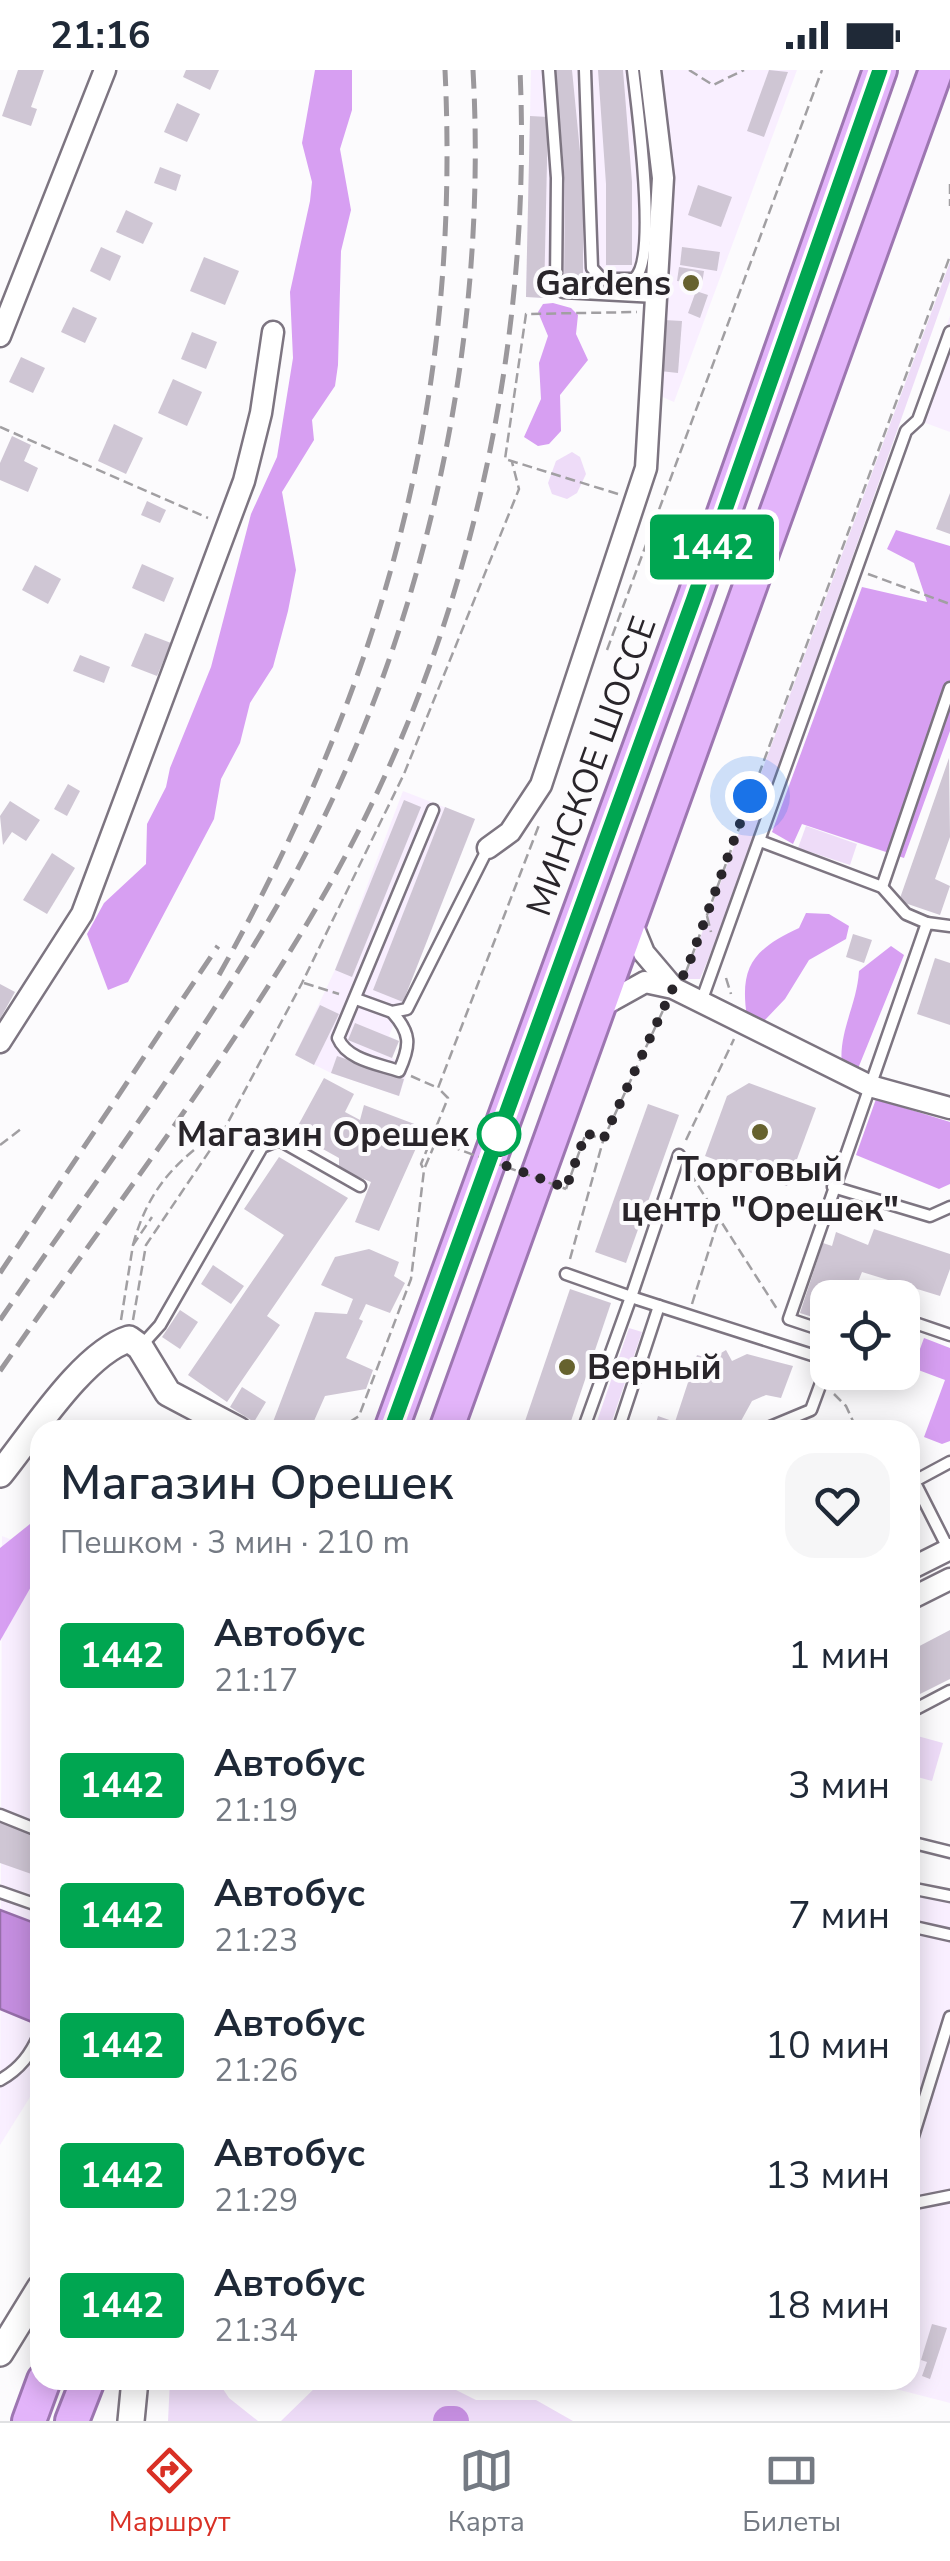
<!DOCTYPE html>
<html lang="ru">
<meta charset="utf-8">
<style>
:root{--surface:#fff;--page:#f6f6f7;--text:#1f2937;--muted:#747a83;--line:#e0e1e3;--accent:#d93025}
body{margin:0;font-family:"Nunito Sans",sans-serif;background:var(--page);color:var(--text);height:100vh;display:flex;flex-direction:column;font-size:38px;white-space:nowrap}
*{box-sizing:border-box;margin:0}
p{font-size:32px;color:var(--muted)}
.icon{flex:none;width:55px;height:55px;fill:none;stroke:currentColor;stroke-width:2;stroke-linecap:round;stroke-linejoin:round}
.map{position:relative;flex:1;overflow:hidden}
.side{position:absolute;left:30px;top:1350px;width:890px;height:970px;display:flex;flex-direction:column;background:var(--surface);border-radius:30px;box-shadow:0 5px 25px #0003}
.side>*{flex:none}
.badge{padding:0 20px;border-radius:8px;font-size:35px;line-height:65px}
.buttons{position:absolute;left:810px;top:1210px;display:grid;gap:20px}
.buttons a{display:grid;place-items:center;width:110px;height:110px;border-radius:20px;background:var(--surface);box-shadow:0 5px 25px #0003;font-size:50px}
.you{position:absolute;width:50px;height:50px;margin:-25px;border:8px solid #fff;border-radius:50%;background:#1a73e8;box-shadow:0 0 0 15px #1a73e833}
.map>.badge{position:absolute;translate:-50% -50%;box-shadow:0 0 0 5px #fff}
.round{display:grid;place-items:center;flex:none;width:105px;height:105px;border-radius:30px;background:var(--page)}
.head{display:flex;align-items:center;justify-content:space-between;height:170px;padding:0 30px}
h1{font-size:48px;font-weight:600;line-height:75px}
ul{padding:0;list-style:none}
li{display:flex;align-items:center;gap:30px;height:130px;padding:0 30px}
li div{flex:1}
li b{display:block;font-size:38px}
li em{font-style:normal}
li .badge{min-width:110px;font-weight:700;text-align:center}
.status{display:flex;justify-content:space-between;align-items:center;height:70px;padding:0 50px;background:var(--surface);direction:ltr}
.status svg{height:28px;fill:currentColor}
.dock{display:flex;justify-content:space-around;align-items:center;height:140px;border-top:2px solid var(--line);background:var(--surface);font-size:28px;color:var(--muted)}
.dock a{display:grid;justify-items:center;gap:5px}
.dock .current{color:var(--accent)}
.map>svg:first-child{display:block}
</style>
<div class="status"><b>21:16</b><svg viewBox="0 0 49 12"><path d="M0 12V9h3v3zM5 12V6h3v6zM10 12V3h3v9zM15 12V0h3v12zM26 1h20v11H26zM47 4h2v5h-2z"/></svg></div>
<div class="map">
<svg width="950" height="2351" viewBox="0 0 950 2351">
<rect width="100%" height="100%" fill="#fcfbfd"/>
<g fill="#f9efff">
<path d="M531,0H639L650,104L648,232L526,227Z"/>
<path d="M657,0H797L674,332L658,325Z"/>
<path d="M950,246V362L912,348Z"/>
<path d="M403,721L475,749L389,966L399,971L392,988L409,996L399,1026L331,1003L295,985L335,900Z"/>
<path d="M2,1466L40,1481V2011L0,2075Z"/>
<path d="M910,1814L950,1824V2333L861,2310H910Z"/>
</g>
<g fill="#eedcf8">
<path d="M950,192V211L723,853L700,909H685Z"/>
<path d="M572,382L580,387L586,404L577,423L567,429L552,424L548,413L556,391Z"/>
<path d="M806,756L857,774L850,795L798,778Z"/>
<path d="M629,1258L642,1262L609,1360H594Z"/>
<path d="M910,1664L943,1673L932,1711L910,1705Z"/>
<path d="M170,2310H217L229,2328L258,2351H168Z"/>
<path d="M394,2310H436L476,2330H536L573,2351H281L319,2314L374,2319Z"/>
</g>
<g fill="#d79ff2">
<path d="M315,0H352V40L340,79L351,140L341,181L338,295L335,316L312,350L314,370L282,422L296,500L288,541L273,597L250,633L240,673L221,709L214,749L128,912L108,920L87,864L104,833L146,794L147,754L166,717L170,698L211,597L251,444L277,387L293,288L290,222L310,131L312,112L302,73Z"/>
<path d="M553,233L571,238L578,245L576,264L588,290L560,325L561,361L549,374L538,376L524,367L541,329L539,293L548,266L538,242L543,234Z"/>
<path d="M896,460L950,476V661L904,788L802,754L793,774L772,762L862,517L927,532L914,493L887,479Z"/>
<path d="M806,843L829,844L849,856L846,869L809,890L785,929L764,951L747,947C739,896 754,879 799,858Z"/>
<path d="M891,876L904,885L857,1001L842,996C838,962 857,935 859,901Z"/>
<path d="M876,1029L950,1052V1114L939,1119L856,1085Z"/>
<path d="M924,1268L950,1278V1371L942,1374L924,1367L945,1310L913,1298Z"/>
<path d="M40,1446V1501L0,1571V1478Z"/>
</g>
<path fill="#c58ee0" stroke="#966ea9" stroke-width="2.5" d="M0,1840L40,1855V1932L32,1952L0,1939Z"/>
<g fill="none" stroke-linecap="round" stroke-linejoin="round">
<path stroke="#c58ee0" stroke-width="30" d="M448,2351H454"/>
</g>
<g fill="#cfc6d4">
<path d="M18,0H44L31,37L37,39L31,56L2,46Z"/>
<path d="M186,0H219L210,20L183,7Z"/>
<path d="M555,0H572L583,112V212H564L565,113Z"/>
<path d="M598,0H623L632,112V195H606V114Z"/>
<path d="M769,0L788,2L764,67L747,61Z"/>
<path d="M177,33L200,44L187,72L164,62Z"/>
<path d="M530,46L548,47L544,228L526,227Z"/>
<path d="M160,97L181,105L176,121L154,113Z"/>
<path d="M698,115L732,127L721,157L688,145Z"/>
<path d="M126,140L153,153L143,174L116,162Z"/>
<path d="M101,177L121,186L110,211L90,201Z"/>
<path d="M682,177L720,182L717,201L680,195Z"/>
<path d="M204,187L239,201L225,235L190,221Z"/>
<path d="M679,197L704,201L702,214L677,211Z"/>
<path d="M696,221L708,225L700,248L688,243Z"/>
<path d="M73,237L97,248L85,273L61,262Z"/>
<path d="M664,250L682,251L678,303L660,301Z"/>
<path d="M192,262L217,272L206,299L181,289Z"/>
<path d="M21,287L45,298L33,323L9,312Z"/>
<path d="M173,309L202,322L187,356L158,343Z"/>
<path d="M114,354L143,368L126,404L98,391Z"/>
<path d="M12,366L31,375L24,391L38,398L28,422L0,410V393Z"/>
<path d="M950,423V464L936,459Z"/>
<path d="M147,431L166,440L160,453L141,445Z"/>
<path d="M142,494L174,508L164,532L132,518Z"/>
<path d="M35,495L61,509L48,534L22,520Z"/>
<path d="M145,563L171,573L157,606L131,596Z"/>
<path d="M80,585L110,597L104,613L73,601Z"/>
<path d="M949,688L950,767L935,809L950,816L940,845L899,831Z"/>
<path d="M68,714L80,721L67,746L54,739Z"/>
<path d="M404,730L421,737L352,907L335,900Z"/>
<path d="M10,731L40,750L26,771L12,762L3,775L0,746Z"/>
<path d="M445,737L475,749L403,932L373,920Z"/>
<path d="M52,783L75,798L47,844L23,830Z"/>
<path d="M853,864L872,870L864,893L846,887Z"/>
<path d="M935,888L950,893V955L917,944Z"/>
<path d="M0,914L15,922L0,949Z"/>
<path d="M320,935L339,944L314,995L295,985Z"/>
<path d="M355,953L399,971L392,988L348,970Z"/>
<path d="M337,986L404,1009L399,1026L331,1003Z"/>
<path d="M324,1008L354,1024L345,1042L360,1050L364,1035L425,1058L379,1161L355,1152L371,1112L339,1099V1088L294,1063Z"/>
<path d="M749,1013L816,1038L787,1116L705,1086L727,1026Z"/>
<path d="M648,1034L679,1045L626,1193L595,1182Z"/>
<path d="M279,1087L348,1128L267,1246L280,1255L227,1332L188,1305L284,1165L244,1139Z"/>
<path d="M874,1159L950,1184V1199L940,1226L862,1202L852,1227L828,1228V1252L800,1243L823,1173L832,1176L836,1162L868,1175Z"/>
<path d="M369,1179L399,1192L394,1206L405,1213L390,1243L366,1234L359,1249L363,1251L346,1288L373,1300L366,1319L325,1326L310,1360L271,1357L315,1242L347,1244L353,1229L321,1215L335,1187Z"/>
<path d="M213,1195L244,1216L231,1234L201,1214Z"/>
<path d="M570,1219L611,1233L568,1360H522Z"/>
<path d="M180,1240L198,1252L180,1279L162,1267Z"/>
<path d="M726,1280L732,1291L747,1284L793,1296L781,1328L766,1325L752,1331L736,1360H654L658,1346L675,1352L697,1285L711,1289Z"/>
<path d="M242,1317L266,1332L254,1352L230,1337Z"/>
<path d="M950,1560V1609L910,1629V1581Z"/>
<path d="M0,1752L40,1766V1807L0,1793Z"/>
<path d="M932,2254L947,2258L930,2309L922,2306L927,2292L921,2290Z"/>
</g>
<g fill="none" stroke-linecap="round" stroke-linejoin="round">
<g stroke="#7d7581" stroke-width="15">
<g id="service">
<path d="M549,0L557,108L556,215L563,222L656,227"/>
<path d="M585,0L592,198L602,209H634C659,189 637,36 633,0"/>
<path d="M760,771L882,817L906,844L927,853"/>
<path d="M882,817L950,618"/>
<path d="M356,929L392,942L407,939L488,778"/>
<path d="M701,932L906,361L918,350L950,262"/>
<path d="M392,942C411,963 411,975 399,1001C379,994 347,990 338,968L433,740"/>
<path d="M833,1117L930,1146L950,1137"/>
<path d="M566,1204L631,1227L679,1085"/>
<path d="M828,1262L789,1249L927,853L950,856"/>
<path d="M141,1276L160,1255L262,1077L279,1070L360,1116"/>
<path d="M902,1285L915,1253L950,1265"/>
<path d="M583,1360L631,1227L659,1236"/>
<path d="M618,1360L659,1236L828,1290"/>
<path d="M763,1360L811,1340L828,1294"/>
<path d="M914,1411L950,1482"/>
<path d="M911,1413L950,1392"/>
<path d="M910,1642L950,1621"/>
<path d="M0,1745L40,1761"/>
<path d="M910,1772L950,1782"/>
<path d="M910,1818L950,1826"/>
<path d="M0,1822L40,1836"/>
<path d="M910,1856L950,1865"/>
<path d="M0,2010C20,1999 31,1984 40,1963"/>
<path d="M910,2076L950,1947"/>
<path d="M910,2134L950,2126"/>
</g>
</g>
<g stroke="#7d7581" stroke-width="25">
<g id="minor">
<path d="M0,266L105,0"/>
<path d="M488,778L510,762L541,715L646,398L663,108L650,0"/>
<path d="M630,849L644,883L672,916"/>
<path d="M600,937L645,912L673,918L870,1016L950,1038"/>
<path d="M0,972L82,844L244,411L261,343L273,262"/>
<path d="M910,1499L950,1479"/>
<path d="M910,1529L950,1509"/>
</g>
</g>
<g stroke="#7d7581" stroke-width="30">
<g id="tertiary">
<path d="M0,1404C31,1366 83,1283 129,1269L140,1277L168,1323L238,1360"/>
<path d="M0,2283L40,2218"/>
<path d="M131,2351L135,2310"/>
</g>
</g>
<g stroke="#9d76b1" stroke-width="38">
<g id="trunk">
<path d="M391,1360L694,528L880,0"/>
<path d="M446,1360L936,0"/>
<path d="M29,2351L44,2310"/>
<path d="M72,2351L88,2310"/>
</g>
</g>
<g stroke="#a19fa2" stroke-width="2.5" stroke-dasharray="10 5" stroke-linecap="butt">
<path d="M689,0L713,15L744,0"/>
<path d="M950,114V136"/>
<path d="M0,357L208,448"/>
<path d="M618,424L505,389L526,244L637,242"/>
<path d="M868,504L950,534"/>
<path d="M607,580L822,0"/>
<path d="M707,846L711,862"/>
<path d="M686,902L950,186"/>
<path d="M726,908L731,924"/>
<path d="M304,913L339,924"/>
<path d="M411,1006L436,1017"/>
<path d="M686,1070L734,969"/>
<path d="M0,1075L21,1059"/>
<path d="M425,1097L436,1071"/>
<path d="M690,1103L777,1239"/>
<path d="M566,1119L586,1063L603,1070L666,934"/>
<path d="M133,1175C148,1119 176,1090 224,1058"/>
<path d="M570,1189L603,1071"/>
<path d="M692,1234L718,1151"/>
<path d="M121,1250L133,1175L152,1147"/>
<path d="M133,1250L146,1175L225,1058L302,913L404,704L519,419L512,392"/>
<path d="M834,1324L846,1336L857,1360"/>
<path d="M337,1360L359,1346L411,1209L424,1100L421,1094L448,1028L438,1018L539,755"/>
</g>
<use href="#service" stroke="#fff" stroke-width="10"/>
<use href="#minor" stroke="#fff" stroke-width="20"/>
<use href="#tertiary" stroke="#fff" stroke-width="25"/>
<use href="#trunk" stroke="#e3b4fa" stroke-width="32"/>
<g stroke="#9b989c" stroke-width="5" stroke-dasharray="20 10" stroke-linecap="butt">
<path d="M219,905C382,614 461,335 445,0"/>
<path d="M0,1203L218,876"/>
<path d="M0,1250C95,1111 198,975 281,829C421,583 489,283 473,0"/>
<path d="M0,1301C106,1148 221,1000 315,840C463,590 533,290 520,0"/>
</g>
<path stroke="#a19fa2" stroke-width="2.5" stroke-dasharray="10 5" stroke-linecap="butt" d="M436,1071L566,1119"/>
</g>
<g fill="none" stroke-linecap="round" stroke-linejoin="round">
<g stroke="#fff" stroke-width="22">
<path id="line" d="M391,1360L694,528L880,0"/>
</g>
<use href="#line" stroke="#00a651" stroke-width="15"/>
<path stroke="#29252a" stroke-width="10" stroke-dasharray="0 18" d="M499,1064L501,1094L566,1118L586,1063L603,1070L673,918L686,902L750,726"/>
</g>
<g fill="#66622e" stroke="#fcfbfd" stroke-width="4">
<circle cx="691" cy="213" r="10"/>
<circle cx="760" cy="1062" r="10"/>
<circle cx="567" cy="1297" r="10"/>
</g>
<circle fill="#fff" stroke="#00a651" stroke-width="5" cx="499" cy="1064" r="20"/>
<g text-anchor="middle" stroke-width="8" stroke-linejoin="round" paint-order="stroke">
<g font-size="35" font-weight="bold" fill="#29252a" stroke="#fcfbfd" text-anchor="end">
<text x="671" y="225">Gardens</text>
<text x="760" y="1111" text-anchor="middle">Торговый<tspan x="760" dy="40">центр "Орешек"</tspan></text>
<text x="587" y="1309" text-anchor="start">Верный</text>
</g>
<g font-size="35" fill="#29252a" stroke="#fcfbfd">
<text transform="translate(591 696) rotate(-70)" y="12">МИНСКОЕ ШОССЕ</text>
</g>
<g font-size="35" font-weight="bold" fill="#29252a" stroke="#fcfbfd" text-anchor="end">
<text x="469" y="1076">Магазин Орешек</text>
</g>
</g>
</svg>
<div class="buttons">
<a><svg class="icon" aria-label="locate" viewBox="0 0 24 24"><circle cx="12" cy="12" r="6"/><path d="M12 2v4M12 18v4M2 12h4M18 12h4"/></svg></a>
</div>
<div class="you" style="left:750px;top:726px"></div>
<b class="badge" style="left:712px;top:477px;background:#00a651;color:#fff">1442</b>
<section class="side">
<div class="head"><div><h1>Магазин Орешек</h1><p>Пешком · 3 мин · 210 m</p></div><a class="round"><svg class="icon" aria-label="heart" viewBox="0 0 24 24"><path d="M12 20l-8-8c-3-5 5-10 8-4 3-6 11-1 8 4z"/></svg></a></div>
<ul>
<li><span class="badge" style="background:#00a651;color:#fff">1442</span><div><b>Автобус</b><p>21:17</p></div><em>1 мин</em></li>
<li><span class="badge" style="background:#00a651;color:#fff">1442</span><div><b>Автобус</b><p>21:19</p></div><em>3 мин</em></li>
<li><span class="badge" style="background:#00a651;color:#fff">1442</span><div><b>Автобус</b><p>21:23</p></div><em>7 мин</em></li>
<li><span class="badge" style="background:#00a651;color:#fff">1442</span><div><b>Автобус</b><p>21:26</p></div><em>10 мин</em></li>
<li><span class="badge" style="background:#00a651;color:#fff">1442</span><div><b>Автобус</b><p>21:29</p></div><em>13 мин</em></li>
<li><span class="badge" style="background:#00a651;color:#fff">1442</span><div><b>Автобус</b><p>21:34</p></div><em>18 мин</em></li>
</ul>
</section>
</div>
<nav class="dock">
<a class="current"><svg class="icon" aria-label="directions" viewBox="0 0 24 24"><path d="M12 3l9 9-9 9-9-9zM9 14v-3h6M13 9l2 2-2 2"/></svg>Маршрут</a>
<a><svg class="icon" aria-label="map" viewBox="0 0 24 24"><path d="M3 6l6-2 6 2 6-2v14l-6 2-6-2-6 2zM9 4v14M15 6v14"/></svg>Карта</a>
<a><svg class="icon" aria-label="tickets" viewBox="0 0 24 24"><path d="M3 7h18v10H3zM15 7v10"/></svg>Билеты</a>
</nav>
